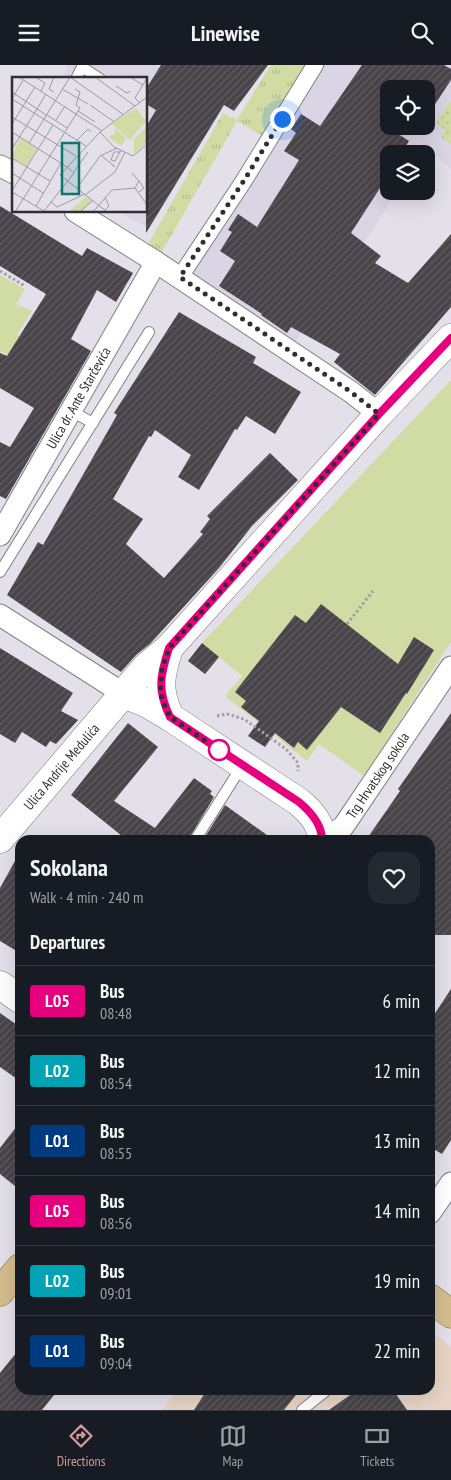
<!DOCTYPE html>
<meta charset="utf-8">
<style>
:root{--surface:#171b24;--page:#242831;--text:#f1f3f6;--muted:#9ea1a6;--line:#363941;--accent:#d69797}
body{margin:0;font-family:"PT Sans Narrow",sans-serif;background:var(--page);color:var(--text);height:100vh;display:flex;flex-direction:column;font-size:19px;white-space:nowrap}
*{box-sizing:border-box;margin:0}
p{font-size:16px;color:var(--muted)}
.icon{flex:none;width:28px;height:28px;fill:none;stroke:currentColor;stroke-width:2;stroke-linecap:round;stroke-linejoin:round}
.map{position:relative;flex:1;overflow:hidden}
.sheet{position:absolute;left:15px;top:770px;width:420px;height:560px;display:flex;flex-direction:column;background:var(--surface);border-radius:15px;box-shadow:0 5px 20px #0002}
.sheet>*{flex:none}
.badge{padding:0 10px;border-radius:4px;font-size:18px;line-height:32px}
.controls{position:absolute;left:380px;top:15px;display:grid;gap:10px}
.controls a{display:grid;place-items:center;width:55px;height:55px;border-radius:10px;background:var(--surface);box-shadow:0 5px 20px #0002;font-size:25px}
.you{position:absolute;width:25px;height:25px;margin:-12px;border:4px solid #fff;border-radius:50%;background:#1a73e8;box-shadow:0 0 0 8px #1a73e833}
.map>.badge{position:absolute;translate:-50% -50%;box-shadow:0 0 0 2px #fff}
h2{padding:0 15px;font-size:19px;line-height:45px}
.round{display:grid;place-items:center;flex:none;width:52px;height:52px;border-radius:15px;background:var(--page)}
.summary{display:flex;align-items:center;justify-content:space-between;height:85px;padding:0 15px}
h1{font-size:24px;font-weight:800;line-height:38px}
ul{padding:0;list-style:none}
li{display:flex;align-items:center;gap:15px;height:70px;padding:0 15px;border-top:1px solid var(--line)}
li div{flex:1}
li b{display:block;font-size:19px}
li em{font-style:normal}
li .badge{min-width:55px;font-weight:700;text-align:center}
header{display:flex;justify-content:space-between;align-items:center;height:65px;padding:0 15px;background:var(--surface);font-size:22px;font-weight:800}
.tabs{display:flex;justify-content:space-around;align-items:center;height:70px;border-top:1px solid var(--line);background:var(--surface);font-size:14px;color:var(--muted)}
.tabs a{display:grid;justify-items:center;gap:2px}
.tabs .active{color:var(--accent)}
.map>svg:first-child{display:block}
</style>
<header><svg class="icon" aria-label="menu" viewBox="0 0 24 24"><path d="M4 6h16M4 12h16M4 18h16"/></svg>Linewise<svg class="icon" aria-label="search" viewBox="0 0 24 24"><circle cx="10" cy="10" r="6"/><path d="M15 15l6 6"/></svg></header>
<div class="map">
<svg width="451" height="1345" viewBox="0 0 451 1345">
<defs>
<pattern id="grass-tufts" width="24" height="20" patternUnits="userSpaceOnUse" patternTransform="scale(1.25)"><rect width="24" height="20" fill="#d0dca3"/><path d="M3 7l-1-3M5 7V3M7 7l1-3M15 17l-1-3M17 17v-4M19 17l1-3" fill="none" stroke="#b3bd8d"/></pattern>
<pattern id="park-dots" width="8" height="8" patternUnits="userSpaceOnUse" patternTransform="scale(1.25)"><rect width="8" height="8" fill="#d0dca3"/><path d="M2 2h.1M6 6h.1" fill="none" stroke="#b3bd8d" stroke-width="1.8" stroke-linecap="round"/></pattern>
<pattern id="building-hatch" width="6" height="6" patternUnits="userSpaceOnUse" patternTransform="scale(1.25)"><rect width="6" height="6" fill="#49434a"/><path d="M-1 1l2-2M0 6l6-6M5 7l2-2" fill="none" stroke="#615c62"/></pattern>
</defs>
<rect width="100%" height="100%" fill="#e4e0ea"/>
<path fill="#e8d4c5" d="M430,1265L451,1282V1345H162L178,1325H430Z"/>
<g fill="#dbd4e4" fill-rule="evenodd">
<path d="M69,0H156L223,41L149,164L118,146H146V14H61Z"/>
<path d="M315,0H451V104L426,81L421,89H389V126H397L377,158L289,286L180,212ZM389,24H426V61H389Z"/>
</g>
<path fill="url(#grass-tufts)" d="M271,0H315L269,75L237,56L156,197L143,188L223,48L237,55Z"/>
<path fill="url(#park-dots)" d="M451,36V79L441,72L445,65L436,58Z"/>
<g fill="#d0dca3">
<path d="M0,210L25,224L16,239L32,246L17,270L51,292L42,310L0,286Z"/>
<path d="M451,315V577L364,711L319,679L307,696L225,631L242,611L219,592L205,609L188,596L202,578Z"/>
</g>
<g fill="url(#building-hatch)">
<path d="M161,0H268L234,46L224,40L146,168V62L156,45L146,39V24Z"/>
<path d="M362,0H444L451,4V15L426,53V24H389V63L409,76L401,89H389V109L351,168L381,191L375,198L408,218L451,169V242L375,330L334,297L340,289L291,262L287,268L261,250L262,249L219,221L235,196L220,186L232,167L228,165L238,149L257,162L299,95L284,86L296,68L291,64L301,49L320,61Z"/>
<path d="M0,141L82,191L87,183L133,208L116,237L97,225L71,274L91,286L6,434L0,431V377L10,382L34,343L0,323V288L7,291L46,229L0,201Z"/>
<path d="M179,247L256,292L253,298L301,327L275,369L246,351L237,365L235,364L199,425L178,412L191,390L155,365L151,372L149,371L113,434L143,454L126,479L164,513L203,469L200,467L210,454L207,451L270,388L298,415L252,461L219,503L150,579L136,590L121,607L7,530L38,477L43,480L117,350L114,348Z"/>
<path d="M321,539L398,599L414,572L434,585L407,629L406,628L380,668L341,642L307,685L298,677L294,683L275,668L265,682L248,671L259,656L241,642L246,636L235,627L295,550L306,558Z"/>
<path d="M202,578L219,592L205,609L188,596Z"/>
<path d="M0,583L73,628L61,646L78,655L56,679L50,676L46,682L22,667L15,678L0,669Z"/>
<path d="M451,648V870H434L433,828L430,827V775H366L400,726L398,724Z"/>
<path d="M128,658L158,682L114,736L155,763L194,713L212,726L210,729L214,732L188,775H127L71,730Z"/>
<path d="M225,740L274,775H203Z"/>
<path d="M20,787V888L0,876V823Z"/>
<path d="M451,924V1075L442,1089L430,1082V956Z"/>
<path d="M0,948L20,962V1016L0,1002Z"/>
<path d="M20,1057V1125L0,1109V1083Z"/>
<path d="M20,1283V1325H58L42,1345H0V1308Z"/>
<path d="M207,1325H300L284,1345H194Z"/>
<path d="M357,1325H393L407,1345H329Z"/>
</g>
<g fill="none" stroke-linecap="round" stroke-linejoin="round">
<g stroke="#827e87" stroke-width="12">
<g id="service">
<path d="M76,14L82,2L100,14"/>
<path d="M71,346L93,358"/>
<path d="M0,507L149,267"/>
<path d="M195,775L242,701"/>
<path d="M302,1345L327,1325"/>
</g>
</g>
<g stroke="#827e87" stroke-width="18">
<path id="pedestrian" d="M180,212L243,117L315,0"/>
</g>
<g stroke="#827e87" stroke-width="23">
<g id="minor">
<path d="M0,101L14,108"/>
<path d="M75,146L156,197L351,327L379,349"/>
<path id="s1" d="M0,470L156,197"/>
<path d="M0,550L124,629"/>
<path id="s2" d="M322,770L333,768L343,762L451,602"/>
<path d="M430,1148L451,1118"/>
</g>
</g>
<g stroke="#827e87" stroke-width="29">
<g id="secondary">
<path d="M169,583C160,611 157,625 170,652"/>
<path d="M124,629L146,638L170,652L299,737C311,747 322,759 322,775"/>
<path id="s3" d="M0,774L146,602L169,583L379,349L451,273"/>
<path d="M0,920L20,934"/>
</g>
</g>
<g stroke="#886d3b" stroke-width="29">
<g id="primary">
<path d="M0,1227L20,1203"/>
<path d="M430,1233L451,1249"/>
</g>
</g>
<g stroke="#a19ea6" stroke-width="3" stroke-dasharray="2.5 2.5" stroke-linecap="butt">
<path d="M0,206L25,221"/>
<path d="M347,559L373,526"/>
<path d="M217,651L227,649L244,654L286,684L298,698V706"/>
</g>
<use href="#service" stroke="#fff" stroke-width="10"/>
<use href="#pedestrian" stroke="#fff" stroke-width="16"/>
<use href="#minor" stroke="#fff" stroke-width="21"/>
<use href="#secondary" stroke="#fff" stroke-width="28"/>
<use href="#primary" stroke="#d4bc8d" stroke-width="28"/>
</g>
<g fill="none" stroke-linecap="round" stroke-linejoin="round">
<g stroke="#fff" stroke-width="11">
<path id="line" d="M322,775C322,759 311,747 299,737L170,652C157,625 160,611 169,583L379,349L451,273"/>
</g>
<use href="#line" stroke="#e6007e" stroke-width="8"/>
<path stroke="#2f2e31" stroke-width="5" stroke-dasharray="0 9" d="M219,685L170,652L164,639L160,627L162,604L169,583L379,349L351,327L180,212L243,117L282,54"/>
</g>
<circle fill="#fff" stroke="#e6007e" stroke-width="2.5" cx="219" cy="685" r="10"/>
<g text-anchor="middle" stroke-width="5" stroke-linejoin="round" paint-order="stroke">
<g font-size="14" fill="#2f2e31" stroke="#f1edf7">
<text dy="5" stroke="none"><textPath href="#s1" startOffset="158">Ulica dr. Ante Starčevića</textPath></text>
<text dy="5" stroke="none"><textPath href="#s3" startOffset="95">Ulica Andrije Medulića</textPath></text>
<text dy="5" stroke="none"><textPath href="#s2" startOffset="85">Trg Hrvatskog sokola</textPath></text>
</g>
</g>
<g transform="translate(12 12)">
<rect width="135" height="135" fill="#e4e0ea"/>
<path d="M135,50L134,66L122,77V62ZM74,120L80,124L67,135H57Z" fill="#d0dca3"/>
<path d="M124,31L134,44L118,63L100,47Z" fill="#d0dca3"/>
<path d="M8,61L25,72L15,89L0,80Z" fill="#d0dca3"/>
<path d="M102,51L114,61L109,69L96,60L103,57Z" fill="#d0dca3"/>
<path fill="none" stroke="#9c99a0" stroke-width="1" d="M7,0L90,54M58,0L112,38M83,0L123,29M118,0L131,8M25,1L33,6L29,14M104,9L115,16L118,14M50,12L76,27M0,15L34,38M42,15L37,12L42,0M0,22L11,3M0,22L74,69M128,26L123,21L135,1M78,28L101,44M25,32L34,17M66,34L83,45M35,38L55,51M0,40L64,79M32,42L58,0M44,43L53,29M0,47L23,10M0,55L55,90M88,55L102,70L121,79L133,69M65,63L76,52L79,55M17,66L32,42M0,72L25,32M108,75H102L99,83L103,84L108,75L109,73M89,78L103,90L100,87M0,81L38,104M62,95L76,75M0,96L31,116M120,96L127,104L123,111M127,104L132,111L127,115M65,111L88,79L105,71M123,111L135,128M0,114L41,48M0,115L32,134L62,96L55,90M73,118L103,95L113,75M93,120L97,129L93,133M39,125L45,130L73,117M24,129L49,86M3,135L68,31L64,28L68,15L63,12M68,135L81,123M81,135L100,113L123,111M95,135L48,98L88,55L135,20"/>
<path fill="#0f766e" fill-opacity="0.15" stroke="#0f766e" stroke-width="2.5" d="M50,66H67V117H50Z"/>
<rect width="135" height="135" fill="none" stroke="#2f2e31" stroke-width="2.5"/>
</g>
</svg>
<div class="controls">
<a><svg class="icon" aria-label="locate" viewBox="0 0 24 24"><circle cx="12" cy="12" r="6"/><path d="M12 2v4M12 18v4M2 12h4M18 12h4"/></svg></a>
<a><svg class="icon" aria-label="layers" viewBox="0 0 24 24"><path d="M12 4l9 5-9 5-9-5zM3 14l9 5 9-5"/></svg></a>
</div>
<div class="you" style="left:282px;top:54px"></div>
<section class="sheet">
<div class="summary"><div><h1>Sokolana</h1><p>Walk · 4 min · 240 m</p></div><a class="round"><svg class="icon" aria-label="heart" viewBox="0 0 24 24"><path d="M12 20l-8-8c-3-5 5-10 8-4 3-6 11-1 8 4z"/></svg></a></div>
<h2>Departures</h2>
<ul>
<li><span class="badge" style="background:#e6007e;color:#fff">L05</span><div><b>Bus</b><p>08:48</p></div><em>6 min</em></li>
<li><span class="badge" style="background:#00a3b4;color:#fff">L02</span><div><b>Bus</b><p>08:54</p></div><em>12 min</em></li>
<li><span class="badge" style="background:#003b80;color:#fff">L01</span><div><b>Bus</b><p>08:55</p></div><em>13 min</em></li>
<li><span class="badge" style="background:#e6007e;color:#fff">L05</span><div><b>Bus</b><p>08:56</p></div><em>14 min</em></li>
<li><span class="badge" style="background:#00a3b4;color:#fff">L02</span><div><b>Bus</b><p>09:01</p></div><em>19 min</em></li>
<li><span class="badge" style="background:#003b80;color:#fff">L01</span><div><b>Bus</b><p>09:04</p></div><em>22 min</em></li>
</ul>
</section>
</div>
<nav class="tabs">
<a class="active"><svg class="icon" aria-label="directions" viewBox="0 0 24 24"><path d="M12 3l9 9-9 9-9-9zM9 14v-3h6M13 9l2 2-2 2"/></svg>Directions</a>
<a><svg class="icon" aria-label="map" viewBox="0 0 24 24"><path d="M3 6l6-2 6 2 6-2v14l-6 2-6-2-6 2zM9 4v14M15 6v14"/></svg>Map</a>
<a><svg class="icon" aria-label="tickets" viewBox="0 0 24 24"><path d="M3 7h18v10H3zM15 7v10"/></svg>Tickets</a>
</nav>
